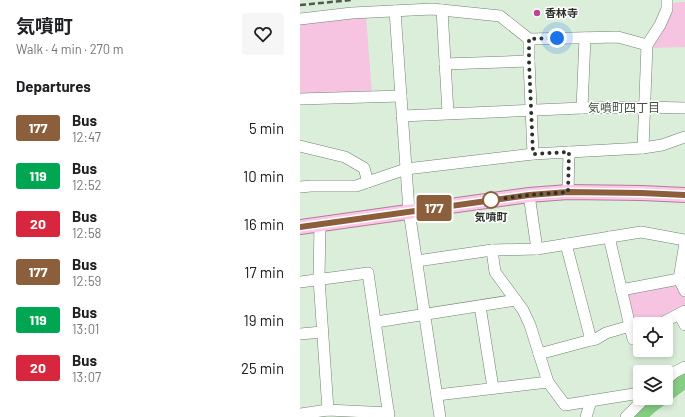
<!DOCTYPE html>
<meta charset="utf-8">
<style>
:root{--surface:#fff;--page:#f6f6f6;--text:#202124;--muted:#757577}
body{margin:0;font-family:Barlow,"Noto Sans JP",sans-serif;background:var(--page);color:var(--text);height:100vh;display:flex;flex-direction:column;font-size:15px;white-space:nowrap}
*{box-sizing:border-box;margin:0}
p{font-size:13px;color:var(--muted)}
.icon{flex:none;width:22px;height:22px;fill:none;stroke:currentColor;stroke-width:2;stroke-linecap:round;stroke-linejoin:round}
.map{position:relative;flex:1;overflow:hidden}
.side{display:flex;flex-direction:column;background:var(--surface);width:300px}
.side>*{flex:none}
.badge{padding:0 8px;border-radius:3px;font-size:14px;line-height:26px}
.tools{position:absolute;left:333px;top:317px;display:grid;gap:8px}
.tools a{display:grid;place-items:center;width:40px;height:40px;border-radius:4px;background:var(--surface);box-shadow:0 2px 6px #0003;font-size:20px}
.you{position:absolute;width:20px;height:20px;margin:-10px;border:3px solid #fff;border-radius:50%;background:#1a73e8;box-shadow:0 0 0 6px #1a73e833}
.map>.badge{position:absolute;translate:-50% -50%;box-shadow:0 0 0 2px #fff}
h2{padding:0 16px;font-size:15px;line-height:36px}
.round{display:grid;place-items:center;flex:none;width:42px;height:42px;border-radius:4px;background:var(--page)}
.summary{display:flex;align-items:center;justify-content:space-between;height:68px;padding:0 16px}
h1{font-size:19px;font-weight:700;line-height:30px}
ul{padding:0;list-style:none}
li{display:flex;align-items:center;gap:12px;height:48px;padding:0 16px}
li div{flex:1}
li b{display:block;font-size:15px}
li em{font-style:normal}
li .badge{min-width:44px;font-weight:700;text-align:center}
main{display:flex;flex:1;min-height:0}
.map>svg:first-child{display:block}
</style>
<main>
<section class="side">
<div class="summary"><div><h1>気噴町</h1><p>Walk · 4 min · 270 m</p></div><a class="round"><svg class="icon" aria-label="heart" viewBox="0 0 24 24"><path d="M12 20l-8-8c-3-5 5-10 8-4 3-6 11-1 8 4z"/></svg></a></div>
<h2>Departures</h2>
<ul>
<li><span class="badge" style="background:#8b5e3c;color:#fff">177</span><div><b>Bus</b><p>12:47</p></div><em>5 min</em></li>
<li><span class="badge" style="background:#00a651;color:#fff">119</span><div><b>Bus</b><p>12:52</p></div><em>10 min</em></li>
<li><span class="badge" style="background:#d7263d;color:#fff">20</span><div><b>Bus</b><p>12:58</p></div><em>16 min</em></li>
<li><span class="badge" style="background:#8b5e3c;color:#fff">177</span><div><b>Bus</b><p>12:59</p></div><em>17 min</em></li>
<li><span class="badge" style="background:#00a651;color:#fff">119</span><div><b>Bus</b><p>13:01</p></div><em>19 min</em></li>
<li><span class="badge" style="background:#d7263d;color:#fff">20</span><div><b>Bus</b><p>13:07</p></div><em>25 min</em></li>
</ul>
</section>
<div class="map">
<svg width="385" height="417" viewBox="0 0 385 417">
<rect width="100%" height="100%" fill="#dbeeda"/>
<g fill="#f6c3e0">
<path d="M385,2V47L351,48L370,5L373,3Z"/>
<path d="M66,16L72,94L0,95V22Z"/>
<path d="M377,284L385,298V307L353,324H340V331L337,333L327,291Z"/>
</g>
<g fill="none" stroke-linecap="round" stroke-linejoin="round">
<g stroke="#84cd82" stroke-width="14">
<path d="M366,395L385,381"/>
<path d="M339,417L350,407L362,398"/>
</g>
<g stroke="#728371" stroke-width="12">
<g id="minor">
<path d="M142,10L148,113"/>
<path d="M95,11L109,211L140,417"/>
<path d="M0,19L52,13L132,9L200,16L229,39L318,37L347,45"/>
<path d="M229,39V61L233,154"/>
<path d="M145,64L229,61"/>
<path d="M0,99L101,96"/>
<path d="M282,108L285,38"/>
<path d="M102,116L282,108L345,107L385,108"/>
<path d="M0,146L45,157L64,168L68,182"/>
<path d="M343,148L347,45L360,25L367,9V0"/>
<path d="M0,187L11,186H56L106,169L233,154L343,148L362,145L385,137"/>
<path d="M268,192L269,152"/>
<path d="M229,195L237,249"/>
<path d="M20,224L19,279L28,410"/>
<path d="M309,237L333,339L340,335"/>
<path d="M385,243L379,279L385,291"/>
<path d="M192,250L195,272L223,310L230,325L248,382L265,405L340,393"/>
<path d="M117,261L192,250L237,249L341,232L385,240"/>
<path d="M0,282L68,273L89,417"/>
<path d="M321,290L379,279"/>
<path d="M180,306L193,388"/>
<path d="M379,314L385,325"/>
<path d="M76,322L216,300"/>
<path d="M360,324L385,311"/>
<path d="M0,334L22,332"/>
<path d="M291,340L296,339L306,333L330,326"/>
<path d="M239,354L291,340L266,244"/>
<path d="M366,380L375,372L385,367"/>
<path d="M137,395L248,382"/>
<path d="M0,414L28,410L89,413"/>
<path d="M286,417L291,401"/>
<path d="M326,417L345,398"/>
</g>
</g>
<g stroke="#b27b9b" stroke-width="16">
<path id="major" d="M0,227L229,195L268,192L342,193L385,195"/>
</g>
<use href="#minor" stroke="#fff" stroke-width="11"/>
<use href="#major" stroke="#fdc7e7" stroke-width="14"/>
<path stroke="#4f594f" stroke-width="2.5" stroke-dasharray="6 3" stroke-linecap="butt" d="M0,5L52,0"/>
</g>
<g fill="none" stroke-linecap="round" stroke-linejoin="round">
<g stroke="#fff" stroke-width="9">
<path id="line" d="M0,227L229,195L268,192L342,193L385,195"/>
</g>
<use href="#line" stroke="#8b5e3c" stroke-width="6"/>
<path stroke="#2b322b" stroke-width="4" stroke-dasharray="0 7.2" d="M191,200L184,201L229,195L268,192L269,152L233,154L229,61V39L257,38"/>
</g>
<circle fill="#be4394" stroke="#fff" stroke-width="1.5" cx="237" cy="13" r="4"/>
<circle fill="#fff" stroke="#8b5e3c" stroke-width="2" cx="191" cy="200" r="8"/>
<g text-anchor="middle" stroke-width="3" stroke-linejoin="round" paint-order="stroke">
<g font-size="11" font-weight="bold" fill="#2b322b" stroke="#fff" text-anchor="start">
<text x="245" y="17">香林寺</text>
</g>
<g font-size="11" font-weight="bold" fill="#2b322b" stroke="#fff">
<text x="191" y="221">気噴町</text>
</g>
<g font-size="12" fill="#435343" stroke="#fff">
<text x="324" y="112">気噴町四丁目</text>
</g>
</g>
</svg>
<div class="tools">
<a><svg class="icon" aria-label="locate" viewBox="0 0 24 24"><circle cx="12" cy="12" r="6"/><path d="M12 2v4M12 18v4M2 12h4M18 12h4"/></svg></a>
<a><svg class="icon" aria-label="layers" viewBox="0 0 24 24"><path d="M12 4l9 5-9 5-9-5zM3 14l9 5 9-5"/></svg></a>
</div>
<div class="you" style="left:257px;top:38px"></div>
<b class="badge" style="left:134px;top:208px;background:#8b5e3c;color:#fff">177</b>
</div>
</main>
